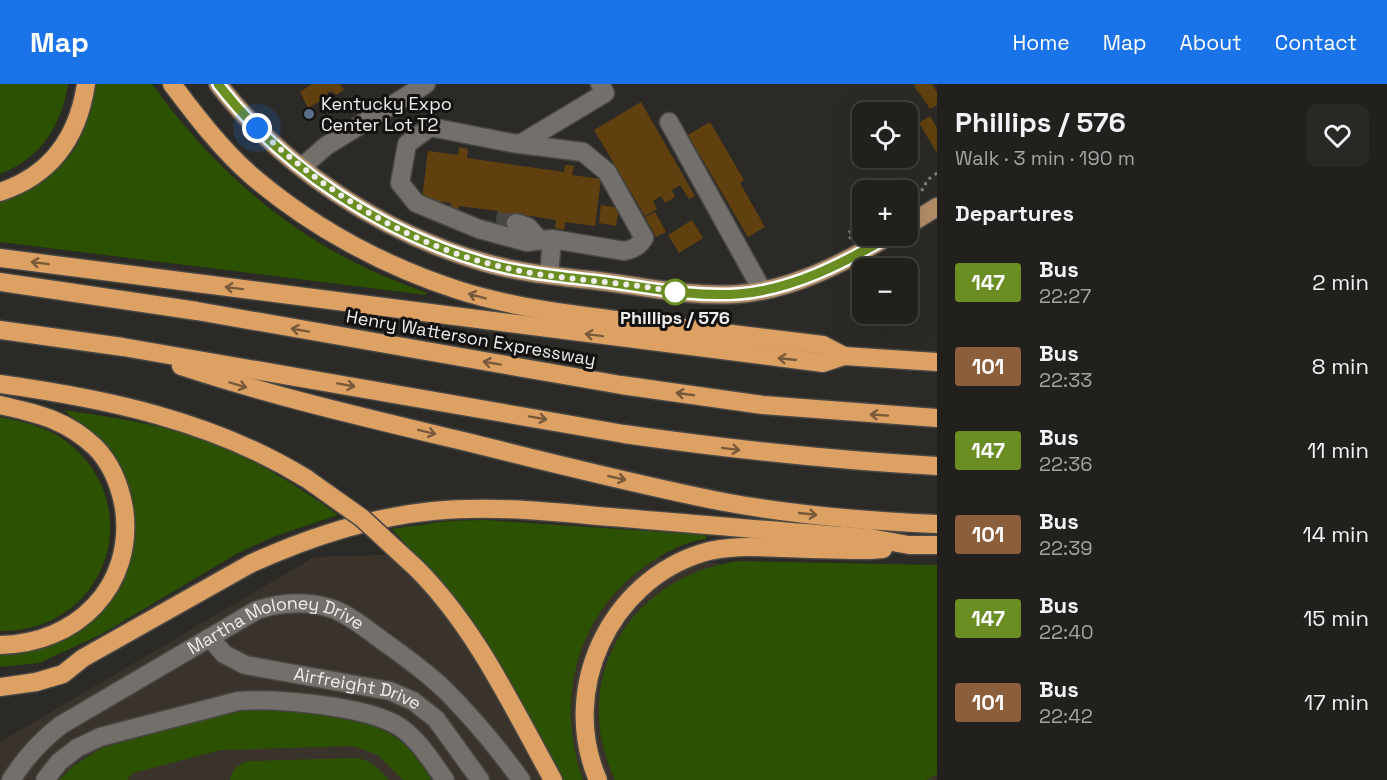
<!DOCTYPE html>
<meta charset="utf-8">
<style>
:root{--surface:#21201c;--page:#292825;--text:#f1f3f6;--muted:#a2a3a3;--line:#3e3e3b;--accent:#1a73e8}
body{margin:0;font-family:"Space Grotesk",sans-serif;background:var(--page);color:var(--text);height:100vh;display:flex;flex-direction:column;font-size:22px;white-space:nowrap}
*{box-sizing:border-box;margin:0}
p{font-size:20px;color:var(--muted)}
.icon{flex:none;width:33px;height:33px;fill:none;stroke:currentColor;stroke-width:2;stroke-linecap:round;stroke-linejoin:round}
.map{position:relative;flex:1;overflow:hidden}
.side{display:flex;flex-direction:column;background:var(--surface);width:450px}
.side>*{flex:none}
.badge{padding:0 12px;border-radius:4px;font-size:21px;line-height:39px}
.tools{position:absolute;left:852px;top:18px;display:grid;gap:12px}
.tools a{display:grid;place-items:center;width:66px;height:66px;border-radius:12px;background:var(--surface);box-shadow:0 6px 24px #0002,0 0 0 2px var(--line);font-size:30px}
.you{position:absolute;width:30px;height:30px;margin:-15px;border:4px solid #fff;border-radius:50%;background:#1a73e8;box-shadow:0 0 0 9px #1a73e833}
.map>.badge{position:absolute;translate:-50% -50%;box-shadow:0 0 0 3px #fff}
h2{padding:0 18px;font-size:22px;line-height:54px}
.round{display:grid;place-items:center;flex:none;width:63px;height:63px;border-radius:12px;background:var(--page)}
.overview{display:flex;align-items:center;justify-content:space-between;height:102px;padding:0 18px}
h1{font-size:28px;font-weight:700;line-height:45px}
ul{padding:0;list-style:none}
li{display:flex;align-items:center;gap:18px;height:84px;padding:0 18px}
li div{flex:1}
li b{display:block;font-size:22px}
li em{font-style:normal}
li .badge{min-width:66px;font-weight:700;text-align:center}
header{display:flex;align-items:center;gap:36px;box-sizing:border-box;height:84px;padding:0 30px;background:var(--accent);color:#fff}
header strong{font-size:28px}
nav{display:flex;gap:33px;margin-inline-start:auto;font-size:21px}
main{display:flex;flex:1;min-height:0}
.map>svg:first-child{display:block}
</style>
<header>
<strong>Map</strong>
<nav><a>Home</a><a>Map</a><a>About</a><a>Contact</a></nav>
</header>
<main>
<div class="map">
<svg width="937" height="696" viewBox="0 0 937 696">
<rect width="100%" height="100%" fill="#2c2a26"/>
<path fill="#3a332b" d="M482,468L623,470L852,493L937,489V696H0V658L314,473Z"/>
<g fill="#2c5100">
<path d="M0,0H68C62,41 40,75 0,90Z"/>
<path d="M82,0H152C208,78 280,144 368,185C387,194 407,201 427,209L426,211L0,158V119C32,107 68,85 81,52C85,40 82,13 82,0Z"/>
<path d="M64,326C112,333 161,340 206,357C254,375 297,401 338,431L273,453L238,469L100,551L39,579L0,583V570C31,568 43,562 69,549C77,545 87,542 94,536C103,528 110,518 116,507C141,464 139,414 114,372C101,351 80,341 64,326Z"/>
<path d="M0,333C25,338 52,344 72,362C149,429 102,549 0,547Z"/>
<path d="M485,436L706,451V455C683,458 662,470 644,483C575,533 555,618 583,696H564L482,551L439,496L392,445L448,437Z"/>
<path d="M739,477L937,481V690L926,696H615C567,594 631,492 739,477Z"/>
<path d="M261,626C303,629 372,630 404,660C414,669 422,682 430,692L431,696H403L378,671L353,662L221,666L133,689L127,696H59L72,683L102,664L208,634L243,627Z"/>
<path d="M353,674C369,674 379,685 389,696H230C232,684 239,680 250,677Z"/>
</g>
<g fill="#61400f">
<path d="M312,0H340L344,6L336,11L331,7L327,9L328,13L308,24L300,8Z"/>
<path d="M914,0H932L937,8V21L930,25L919,8L918,9Z"/>
<path d="M641,18L695,112L689,115L680,101L672,106L675,113L665,119L661,112L653,117L657,125L645,132L594,46Z"/>
<path d="M930,32L937,44V69L919,39Z"/>
<path d="M710,38L744,96L740,99L765,143L748,153L688,51Z"/>
<path d="M459,63L468,65L467,74L564,88L565,81H569L574,82L572,91L601,95L595,142L565,138L564,146L555,144L556,136L518,130L515,149L495,146L498,127L459,122L458,129L449,127L451,119L422,115L428,67L458,71Z"/>
<path d="M601,121L619,124L616,142L599,139Z"/>
<path d="M655,128L666,148L656,153L645,133Z"/>
<path d="M692,136L703,154L679,169L668,151Z"/>
</g>
<g fill="none" stroke-linecap="round" stroke-linejoin="round">
<path stroke="#494744" stroke-width="18" stroke-dasharray="18 9" stroke-linecap="butt" d="M496,137L516,139"/>
<g stroke="#494744" stroke-width="21">
<g id="minor">
<path d="M669,38L762,206"/>
<path d="M520,60L605,9L600,0"/>
<path d="M302,83L326,62L426,0"/>
<path d="M516,139L528,143L540,156"/>
<path d="M549,191L552,155L624,167C634,165 639,162 644,154L607,88L583,68L512,59L430,43L407,60L400,99L416,119L479,145L527,158L552,155"/>
<path id="s1" d="M210,554L224,570L245,581L390,607L413,617L436,635L480,696"/>
<path id="s2" d="M11,696C25,674 40,657 61,641L257,526C282,518 307,516 333,525C351,532 368,546 383,557C404,572 426,588 444,605C472,633 498,664 521,696"/>
<path d="M45,696L59,678L77,664L100,653L238,617C277,614 368,622 400,643C419,656 432,678 445,696"/>
</g>
</g>
<g stroke="#494744" stroke-width="21">
<g id="major">
<path d="M218,0C284,85 382,149 486,179C525,190 566,193 607,198C650,204 694,213 738,210C792,206 844,179 889,152"/>
<path d="M908,141L937,123"/>
</g>
</g>
<g stroke="#494744" stroke-width="21">
<g id="highway">
<path d="M172,0C196,32 222,66 252,92C312,143 384,182 458,206C514,224 575,231 633,238C696,246 760,253 823,261L844,272"/>
<path d="M0,108C52,91 78,53 86,0"/>
<path d="M0,174L823,279L844,272L937,278"/>
<path d="M0,198L197,227L621,301L763,321L937,334"/>
<path d="M0,246L123,263L624,350C729,365 831,376 937,382"/>
<path d="M181,282C275,313 371,335 467,358C552,379 638,401 724,418C794,431 866,437 937,440"/>
<path d="M0,300C107,315 213,337 307,395"/>
<path d="M0,321C38,330 65,335 95,363C111,379 120,402 124,424C135,503 76,560 0,561"/>
<path d="M417,485C476,544 513,624 553,696"/>
<path d="M0,603L36,598L63,590L83,574L250,480C307,454 371,433 433,427C493,421 552,428 611,433C697,440 784,448 870,454L909,461H937"/>
<path d="M598,696C559,606 609,498 702,469C728,461 757,463 784,464C813,465 842,466 870,466L883,465"/>
</g>
</g>
<g stroke="#83817e" stroke-width="3" stroke-dasharray="3 4.5" stroke-linecap="butt">
<path d="M908,114L925,104L926,97L937,89"/>
<path d="M851,155L848,149L862,140"/>
</g>
<use href="#minor" stroke="#73706c" stroke-width="18"/>
<use href="#major" stroke="#b38d67" stroke-width="18"/>
<use href="#highway" stroke="#dda164" stroke-width="18"/>
<g stroke="#494744" stroke-width="21" stroke-linecap="butt">
<path id="highway-bridge" d="M307,395L362,434L417,485"/>
</g>
<use href="#highway-bridge" stroke="#dda164" stroke-width="18"/>
</g>
<defs><path id="oneway-shaft" d="M-6 0H5M1.5-3L5.5 0L1.5 3" fill="none" stroke-width="1.6" stroke-linecap="round" stroke-linejoin="round" transform="scale(1.5)"/></defs>
<g stroke="#785a3a">
<use href="#oneway-shaft" transform="translate(40 179) rotate(-173)"/>
<use href="#oneway-shaft" transform="translate(234 204) rotate(-173)"/>
<use href="#oneway-shaft" transform="translate(477 212) rotate(-165)"/>
<use href="#oneway-shaft" transform="translate(300 246) rotate(-170)"/>
<use href="#oneway-shaft" transform="translate(594 251) rotate(-173)"/>
<use href="#oneway-shaft" transform="translate(787 275) rotate(-174)"/>
<use href="#oneway-shaft" transform="translate(492 279) rotate(-170)"/>
<use href="#oneway-shaft" transform="translate(238 301) rotate(17)"/>
<use href="#oneway-shaft" transform="translate(346 301) rotate(10)"/>
<use href="#oneway-shaft" transform="translate(685 310) rotate(-172)"/>
<use href="#oneway-shaft" transform="translate(879 331) rotate(-176)"/>
<use href="#oneway-shaft" transform="translate(538 334) rotate(10)"/>
<use href="#oneway-shaft" transform="translate(427 348) rotate(14)"/>
<use href="#oneway-shaft" transform="translate(731 365) rotate(7)"/>
<use href="#oneway-shaft" transform="translate(617 394) rotate(13)"/>
<use href="#oneway-shaft" transform="translate(808 430) rotate(6)"/>
</g>
<g fill="none" stroke-linecap="round" stroke-linejoin="round">
<g stroke="#fff" stroke-width="14">
<path id="line" d="M218,0C284,85 382,149 486,179C525,190 566,193 607,198C650,204 694,213 738,210C792,206 844,179 890,152"/>
</g>
<use href="#line" stroke="#6b8e23" stroke-width="9"/>
<path stroke="#efedeb" stroke-width="6" stroke-dasharray="0 10.8" d="M257,44C332,115 424,170 526,188C575,197 627,198 675,208"/>
</g>
<circle fill="#5c6f8a" stroke="#141211" stroke-width="2" cx="309" cy="30" r="6"/>
<circle fill="#fff" stroke="#6b8e23" stroke-width="3" cx="675" cy="208" r="12"/>
<g text-anchor="middle" stroke-width="6" stroke-linejoin="round" paint-order="stroke">
<g font-size="18" fill="#efedeb" stroke="#141211" text-anchor="start">
<text x="321" y="26">Kentucky Expo<tspan x="321" dy="21">Center Lot T2</tspan></text>
</g>
<g font-size="18" font-weight="bold" fill="#efedeb" stroke="#141211">
<text x="675" y="240">Phillips / 576</text>
</g>
<g font-size="18" fill="#efedeb" stroke="#141211">
<text transform="translate(471 254) rotate(10)" y="6">Henry Watterson Expressway</text>
<text dy="6" stroke="none"><textPath href="#s2" startOffset="318">Martha Moloney Drive</textPath></text>
<text dy="6" stroke="none"><textPath href="#s1" startOffset="160">Airfreight Drive</textPath></text>
</g>
</g>
</svg>
<div class="tools">
<a><svg class="icon" aria-label="locate" viewBox="0 0 24 24"><circle cx="12" cy="12" r="6"/><path d="M12 2v4M12 18v4M2 12h4M18 12h4"/></svg></a>
<a>+</a>
<a>−</a>
</div>
<div class="you" style="left:257px;top:44px"></div>
</div>
<section class="side">
<div class="overview"><div><h1>Phillips / 576</h1><p>Walk · 3 min · 190 m</p></div><a class="round"><svg class="icon" aria-label="heart" viewBox="0 0 24 24"><path d="M12 20l-8-8c-3-5 5-10 8-4 3-6 11-1 8 4z"/></svg></a></div>
<h2>Departures</h2>
<ul>
<li><span class="badge" style="background:#6b8e23;color:#fff">147</span><div><b>Bus</b><p>22:27</p></div><em>2 min</em></li>
<li><span class="badge" style="background:#8b5e3c;color:#fff">101</span><div><b>Bus</b><p>22:33</p></div><em>8 min</em></li>
<li><span class="badge" style="background:#6b8e23;color:#fff">147</span><div><b>Bus</b><p>22:36</p></div><em>11 min</em></li>
<li><span class="badge" style="background:#8b5e3c;color:#fff">101</span><div><b>Bus</b><p>22:39</p></div><em>14 min</em></li>
<li><span class="badge" style="background:#6b8e23;color:#fff">147</span><div><b>Bus</b><p>22:40</p></div><em>15 min</em></li>
<li><span class="badge" style="background:#8b5e3c;color:#fff">101</span><div><b>Bus</b><p>22:42</p></div><em>17 min</em></li>
</ul>
</section>
</main>
